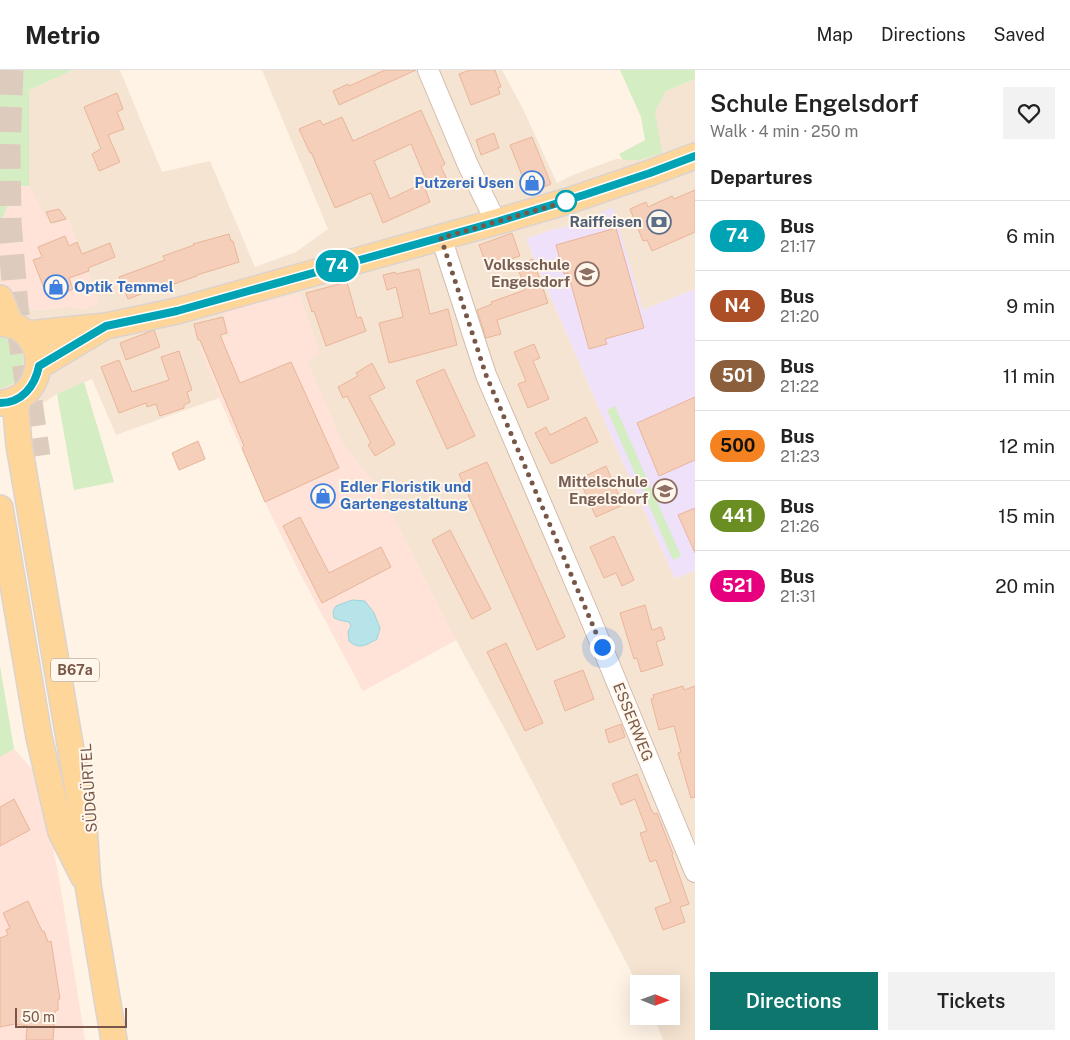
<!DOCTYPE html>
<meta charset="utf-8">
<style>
:root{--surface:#fff;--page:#f2f2f2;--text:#222;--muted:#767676;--line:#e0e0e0;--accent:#0f766e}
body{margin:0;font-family:"Public Sans",sans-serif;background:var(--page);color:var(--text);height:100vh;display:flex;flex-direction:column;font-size:19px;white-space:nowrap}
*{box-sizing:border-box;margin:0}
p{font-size:16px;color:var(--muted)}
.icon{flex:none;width:28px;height:28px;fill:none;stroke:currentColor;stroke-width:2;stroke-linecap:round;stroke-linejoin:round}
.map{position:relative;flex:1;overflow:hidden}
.details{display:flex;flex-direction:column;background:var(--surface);width:375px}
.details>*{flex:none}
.badge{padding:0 10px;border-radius:16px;font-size:18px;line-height:32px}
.needle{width:32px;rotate:91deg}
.fabs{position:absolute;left:630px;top:905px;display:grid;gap:10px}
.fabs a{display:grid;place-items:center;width:50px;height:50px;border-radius:0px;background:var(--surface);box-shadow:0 5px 20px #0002;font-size:25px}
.scale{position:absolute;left:15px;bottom:12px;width:112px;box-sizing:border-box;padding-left:5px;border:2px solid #795748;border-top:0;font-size:14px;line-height:18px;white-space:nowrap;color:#795748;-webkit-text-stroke:4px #fff7ec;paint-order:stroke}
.you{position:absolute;width:25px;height:25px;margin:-12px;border:4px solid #fff;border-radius:50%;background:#1a73e8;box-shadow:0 0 0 8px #1a73e833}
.map>.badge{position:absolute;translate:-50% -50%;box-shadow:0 0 0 2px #fff}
h2{padding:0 15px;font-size:19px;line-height:45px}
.round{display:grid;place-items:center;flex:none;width:52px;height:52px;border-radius:0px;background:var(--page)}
.summary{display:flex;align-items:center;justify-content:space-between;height:85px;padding:0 15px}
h1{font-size:24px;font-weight:600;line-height:38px}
.action{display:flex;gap:10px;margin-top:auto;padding:10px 15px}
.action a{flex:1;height:58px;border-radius:0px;background:var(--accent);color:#fff;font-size:20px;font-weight:600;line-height:58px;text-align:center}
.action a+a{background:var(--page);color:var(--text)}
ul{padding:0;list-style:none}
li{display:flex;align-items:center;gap:15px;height:70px;padding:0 15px;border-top:1px solid var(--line)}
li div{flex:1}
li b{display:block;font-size:19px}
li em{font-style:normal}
li .badge{min-width:55px;font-weight:700;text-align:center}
header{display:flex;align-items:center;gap:30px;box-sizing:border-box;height:70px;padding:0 25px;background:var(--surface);border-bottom:1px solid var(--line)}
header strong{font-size:24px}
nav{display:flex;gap:28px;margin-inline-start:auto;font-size:18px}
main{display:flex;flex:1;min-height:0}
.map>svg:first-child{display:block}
</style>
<header>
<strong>Metrio</strong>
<nav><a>Map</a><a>Directions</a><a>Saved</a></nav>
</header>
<main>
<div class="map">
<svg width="695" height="970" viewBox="0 0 695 970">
<rect width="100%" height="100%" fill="#fef3e5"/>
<path fill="#f6e4d2" d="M73,0H120L162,102L210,91L255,197L296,182L328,159L262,0H502L523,39L557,113L573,105L616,89L639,90L655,42L666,21L695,9V219L643,240L590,148L566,157L551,160L526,169L600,341L675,509L695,500V970H663L654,946H671V914H639V917L507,663L456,570L363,621L299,501L265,432L219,328L116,365L92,309L57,324L30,341L0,342V240L11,238L45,240L67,236L83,239L99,233L69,150L50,156L29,116V20Z"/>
<g fill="#ffe2d8">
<path d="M29,116L50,156L69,150L99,233L83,239L67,236L45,240L11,238L0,240V117Z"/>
<path d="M299,223L320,283L307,291L343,373L380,420L456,570L363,621L299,501L265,432L219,327L199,276L230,266L223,242Z"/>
<path d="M14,679L40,708L61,820L85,970H0V687Z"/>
</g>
<path fill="#f0e1fa" d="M613,137L643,240L695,219V500L675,509L600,341L526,169L551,160L573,155L590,148Z"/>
<g fill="#d5edc2">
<path d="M0,0H73L29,20V116H16L15,123L7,137L0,153Z"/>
<path d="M620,0H695V9L666,21L655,42L662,83L639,90H623L619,84L645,70L641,47Z"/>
<path d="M0,266C31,272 31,314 0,318Z"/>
<path d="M84,312L114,412L74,420L57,324Z"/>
<path d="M615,336L681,486L673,490L607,340Z"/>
<path d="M0,596L14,679L0,687Z"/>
</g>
<path fill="#b7e4e9" stroke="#9dd4db" d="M352,530L365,531L374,543L380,558L377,569C367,575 359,580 349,571L348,561L351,556L349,552L339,550L334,548L333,541L336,536Z"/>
<g fill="#f5cfba" stroke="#e9b599">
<path d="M385,0H416L339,35L333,21L348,14L349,16Z"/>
<path d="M470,0H495L501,17L498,18L500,24L471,35L459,4Z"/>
<path d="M117,23L123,39L117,42L124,59L108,65L120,92L99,101L92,84L101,79L84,37Z"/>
<path d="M421,40L445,94L441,97L447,109L429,117L411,74L374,91L390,129L423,113L430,132L383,153L371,123L335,138L311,82L310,83L299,59L320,50L323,55L342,47L353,71Z"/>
<path d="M494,63L499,78L481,85L476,70Z"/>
<path d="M532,67L551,114L529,123L510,75Z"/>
<path d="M695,120V162L652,181L647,170L643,171L630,139L646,132L648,137L672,126L674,129Z"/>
<path d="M59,139L66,149L51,153L46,142Z"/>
<path d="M616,158L644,258L605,269L607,274L589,279L568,203L564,204L556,175Z"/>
<path d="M512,163L520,186L487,197L479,175Z"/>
<path d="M229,164L231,171H233L239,192L197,205V206L174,214L173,212L128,229L119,207L165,190L163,186L194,175L193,174Z"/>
<path d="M65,166L69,176L77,172L82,184L110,173L115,187L88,198L89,201L69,208L73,219L56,226L52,215L44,218L33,190L42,187L38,177Z"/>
<path d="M533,189L548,233L497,250L501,264L486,268L477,240L492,234L491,232L525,220L517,195Z"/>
<path d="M419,199L430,244L448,239L457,275L389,293L379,253L403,247L396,217L387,220L383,205L395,202L396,204Z"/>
<path d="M347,212L357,248L361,247L366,261L326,276L314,241L312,242L306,223Z"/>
<path d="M223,247L227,263L220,265L240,313L291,292L339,398L265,432L242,378L244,376L200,270H198L194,254Z"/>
<path d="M154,260L160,277L126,290L120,273Z"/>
<path d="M534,274L540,288L533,291L549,329L528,338L518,314L526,311L514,282Z"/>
<path d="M179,281L192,320L187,322L190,332L184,335V338L160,346L156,334L147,337L146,333L119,343L101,297L119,290L132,322L169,310L161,287Z"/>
<path d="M372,293L385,318L369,326L395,374L375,386L368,375L371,373L347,326L343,328L338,317L358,306L356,303Z"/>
<path d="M444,299L475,366L447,379L416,311Z"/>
<path d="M695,327V390L659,406L637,353Z"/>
<path d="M586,347L598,372L551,394L535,363L546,357L550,365Z"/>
<path d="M198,371L205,389L179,400L172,383Z"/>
<path d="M487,392L565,567L537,580L459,404Z"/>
<path d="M606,396L623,435L596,447L579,409Z"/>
<path d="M695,438V483L678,445Z"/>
<path d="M300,447L329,503L381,477L391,497L322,533L283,456Z"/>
<path d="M450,460L491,539L472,549L432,470Z"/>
<path d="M614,466L634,510L622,516L616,503L604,508L590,477Z"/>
<path d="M645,535L652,560L661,557L665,569L656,572L663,595L641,602L637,588L634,589L620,543Z"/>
<path d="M506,573L543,653L525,661L487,582Z"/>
<path d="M583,600L594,629L565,641L554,611Z"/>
<path d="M683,616L684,620L695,616V727L691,728L678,683L681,682L674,656L659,660L651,629L654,628L653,625Z"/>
<path d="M621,654L625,667L609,673L605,660Z"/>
<path d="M637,704L651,739L654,744L657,743L673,784L672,785L689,834L680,837L685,852L663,860L655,838L671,832L656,790L650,792L640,763L647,761L635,729L621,735L612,714Z"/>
<path d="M14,729L30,760L0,776V737Z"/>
<path d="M28,831L42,861H44L48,872L51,871L60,929H58V940L55,941L53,970H26L27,956L15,954L0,957V868L8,865L6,860L10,858L3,843Z"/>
</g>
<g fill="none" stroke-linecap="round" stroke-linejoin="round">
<path stroke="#ddccbe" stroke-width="25" stroke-dasharray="25 12" stroke-linecap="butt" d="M11,0L8,79L9,152L16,237L38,386"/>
<g stroke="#d3bcac" stroke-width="22">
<g id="minor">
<path d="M428,0L468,95L496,152"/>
<path d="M441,167L486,305L586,538L695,802"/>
</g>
</g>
<g stroke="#dcd3cf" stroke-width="28">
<g id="major">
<path d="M0,228L11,254"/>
<path d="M0,253C7,254 13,255 19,258C52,278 40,331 1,333"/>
<path d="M27,264L106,256L177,241L496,152L568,131L650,103L695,86"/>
<path d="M39,296L99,260"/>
<path d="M17,329L16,341L19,375L84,756L88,815L114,970"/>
<path d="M0,438L39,667L61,762L83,806"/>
</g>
</g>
<use href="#minor" stroke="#fff" stroke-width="20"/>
<use href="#major" stroke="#ffd69a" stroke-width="25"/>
</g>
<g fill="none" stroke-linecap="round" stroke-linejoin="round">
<g stroke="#fff" stroke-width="11">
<path id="line" d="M0,333C22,333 35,316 39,296L106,256L177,241L496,152L584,125L650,103L695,86"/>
</g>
<use href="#line" stroke="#00a3b4" stroke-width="8"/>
<path stroke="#795748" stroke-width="5" stroke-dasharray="0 9" d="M566,131H568L496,152L441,168L486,305L602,577"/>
</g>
<defs>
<g id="shop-ring" transform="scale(1.25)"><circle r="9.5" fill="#fff7ec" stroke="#3f7fe0" stroke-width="1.5"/><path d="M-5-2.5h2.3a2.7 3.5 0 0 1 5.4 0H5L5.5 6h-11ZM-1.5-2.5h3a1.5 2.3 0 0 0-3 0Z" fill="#3f7fe0"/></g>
<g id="bank-ring" transform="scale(1.25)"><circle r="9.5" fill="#fff7ec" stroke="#5c6f8a" stroke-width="1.5"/><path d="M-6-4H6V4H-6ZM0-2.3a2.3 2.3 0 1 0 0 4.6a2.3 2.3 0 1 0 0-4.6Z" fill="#5c6f8a"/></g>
<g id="school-ring" transform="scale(1.25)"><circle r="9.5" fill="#fff7ec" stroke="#8d6e63" stroke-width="1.5"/><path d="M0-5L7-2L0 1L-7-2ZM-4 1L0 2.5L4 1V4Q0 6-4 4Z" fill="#8d6e63"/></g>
</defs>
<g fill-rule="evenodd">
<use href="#shop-ring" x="532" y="113"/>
<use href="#bank-ring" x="659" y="152"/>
<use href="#school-ring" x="587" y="204"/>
<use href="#shop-ring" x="56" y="217"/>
<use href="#school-ring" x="665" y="421"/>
<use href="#shop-ring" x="323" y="426"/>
</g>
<circle fill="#fff" stroke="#00a3b4" stroke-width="2.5" cx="566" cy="131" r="10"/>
<g text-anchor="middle" stroke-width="4" stroke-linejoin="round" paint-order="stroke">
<rect fill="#fff7ec" stroke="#a18779" stroke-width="1" x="51" y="588.5" width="48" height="23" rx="4"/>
<g font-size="14" font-weight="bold" fill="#795748">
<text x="75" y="605">B67a</text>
</g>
<g font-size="15" font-weight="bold" fill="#366cbe" stroke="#fff7ec" text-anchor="start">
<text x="514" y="118" text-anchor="end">Putzerei Usen</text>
<text x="74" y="222">Optik Temmel</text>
<text x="340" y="422">Edler Floristik und<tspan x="340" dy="17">Gartengestaltung</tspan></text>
</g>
<g font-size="15" font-weight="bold" fill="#4e5e75" stroke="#fff7ec" text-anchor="end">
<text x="642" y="157">Raiffeisen</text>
</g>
<g font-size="15" font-weight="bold" fill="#785e54" stroke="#fff7ec" text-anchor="end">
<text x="570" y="200">Volksschule<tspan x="570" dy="17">Engelsdorf</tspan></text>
<text x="648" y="417">Mittelschule<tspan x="648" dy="17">Engelsdorf</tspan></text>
</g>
<g font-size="15" fill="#795748" stroke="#fff7ec">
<text transform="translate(633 652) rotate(68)" y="5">ESSERWEG</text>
<text transform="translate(89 718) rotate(-94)" y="5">SÜDGÜRTEL</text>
</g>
</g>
</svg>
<div class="fabs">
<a><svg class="needle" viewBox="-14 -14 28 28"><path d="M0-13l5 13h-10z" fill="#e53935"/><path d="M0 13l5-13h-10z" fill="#767676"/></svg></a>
</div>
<div class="scale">50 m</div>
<div class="you" style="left:602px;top:577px"></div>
<b class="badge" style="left:337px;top:196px;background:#00a3b4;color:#fff">74</b>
</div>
<section class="details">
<div class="summary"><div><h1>Schule Engelsdorf</h1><p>Walk · 4 min · 250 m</p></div><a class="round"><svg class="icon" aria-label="heart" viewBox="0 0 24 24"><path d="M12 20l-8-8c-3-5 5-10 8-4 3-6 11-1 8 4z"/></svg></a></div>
<h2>Departures</h2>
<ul>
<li><span class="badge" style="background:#00a3b4;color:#fff">74</span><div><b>Bus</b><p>21:17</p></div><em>6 min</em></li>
<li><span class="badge" style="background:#ac4e26;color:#fff">N4</span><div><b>Bus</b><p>21:20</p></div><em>9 min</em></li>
<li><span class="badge" style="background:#8b5e3c;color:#fff">501</span><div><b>Bus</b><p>21:22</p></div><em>11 min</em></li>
<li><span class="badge" style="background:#f58220;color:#111">500</span><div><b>Bus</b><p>21:23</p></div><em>12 min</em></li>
<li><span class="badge" style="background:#6b8e23;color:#fff">441</span><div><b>Bus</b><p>21:26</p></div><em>15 min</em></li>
<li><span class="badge" style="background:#e6007e;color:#fff">521</span><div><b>Bus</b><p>21:31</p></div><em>20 min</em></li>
</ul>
<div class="action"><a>Directions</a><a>Tickets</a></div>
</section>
</main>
